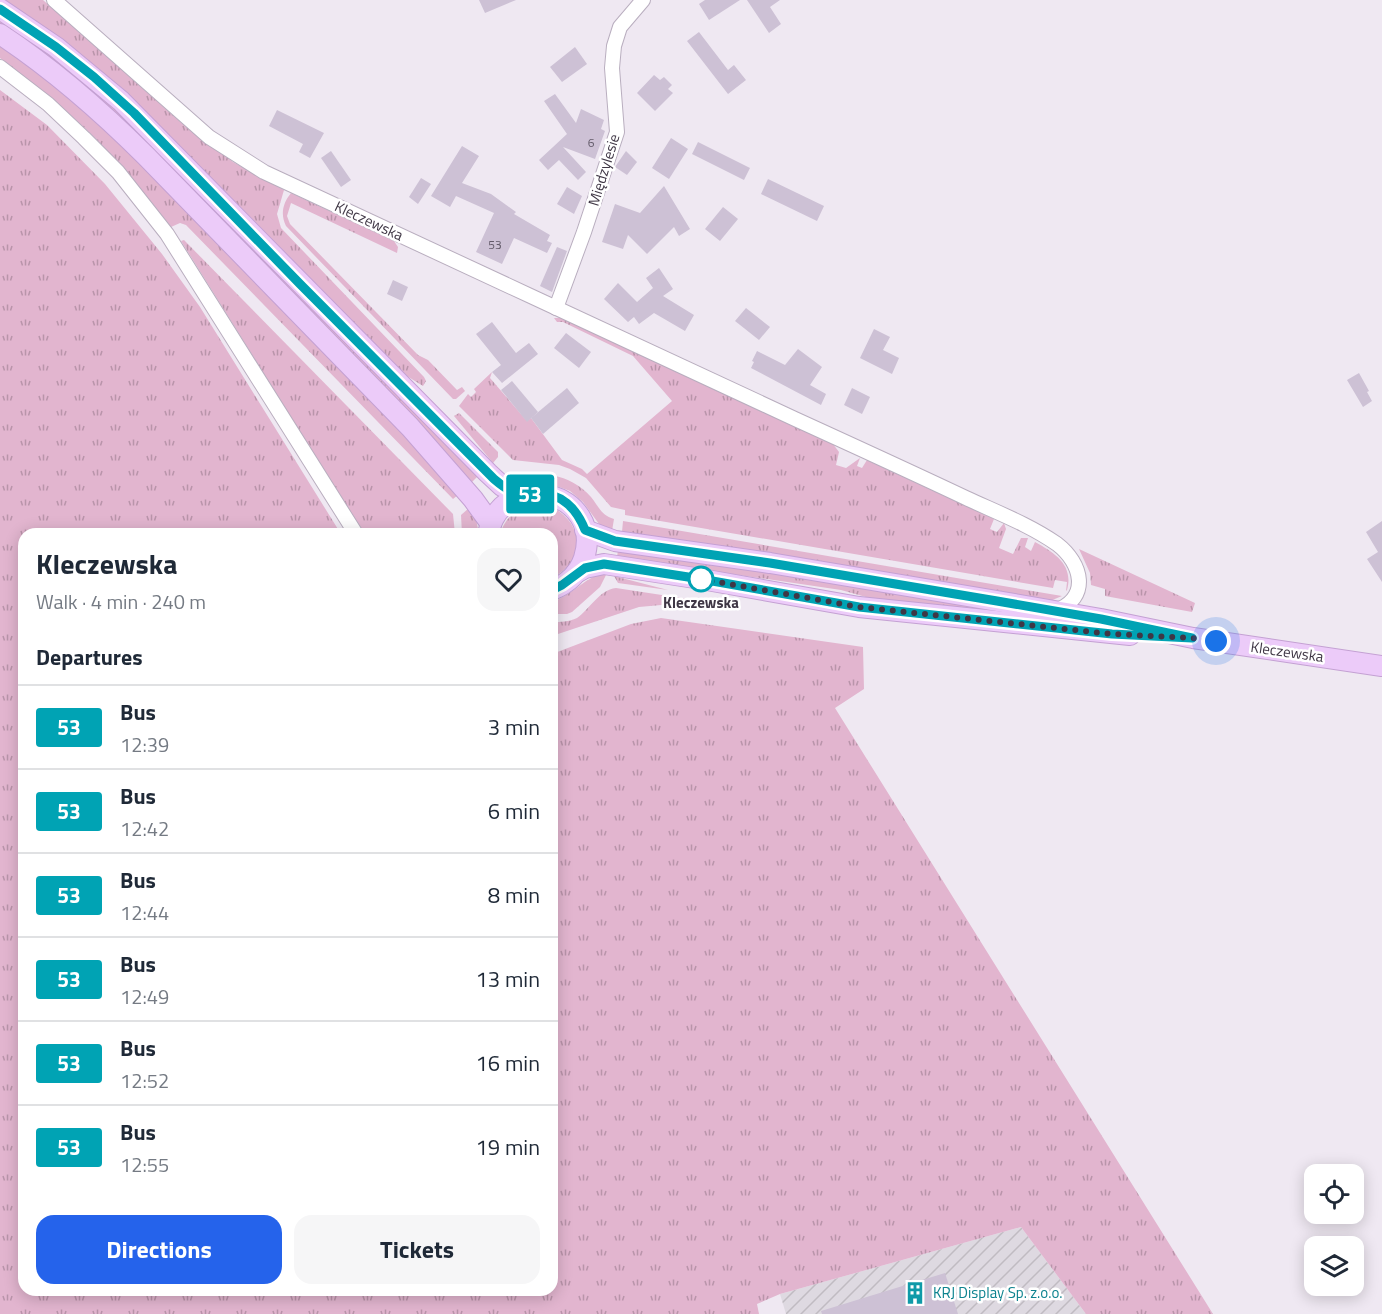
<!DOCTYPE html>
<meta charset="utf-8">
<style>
:root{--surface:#fff;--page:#f6f6f7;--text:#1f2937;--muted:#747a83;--line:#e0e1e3;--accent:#2563eb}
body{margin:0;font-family:"Titillium Web",sans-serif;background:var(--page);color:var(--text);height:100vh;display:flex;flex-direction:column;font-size:22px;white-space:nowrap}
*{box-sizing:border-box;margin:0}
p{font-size:20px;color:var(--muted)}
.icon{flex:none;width:33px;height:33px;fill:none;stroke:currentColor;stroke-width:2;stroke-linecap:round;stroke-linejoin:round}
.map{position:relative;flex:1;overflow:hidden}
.panel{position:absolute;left:18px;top:528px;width:540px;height:768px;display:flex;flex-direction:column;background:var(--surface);border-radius:18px;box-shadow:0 3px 15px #0003}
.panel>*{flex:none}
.badge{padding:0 12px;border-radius:4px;font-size:21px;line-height:39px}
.fabs{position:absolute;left:1304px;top:1164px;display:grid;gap:12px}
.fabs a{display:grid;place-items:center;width:60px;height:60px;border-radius:12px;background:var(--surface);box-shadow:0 3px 15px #0003;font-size:30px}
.you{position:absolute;width:30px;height:30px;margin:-15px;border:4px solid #fff;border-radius:50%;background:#1a73e8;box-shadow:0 0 0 9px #1a73e833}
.map>.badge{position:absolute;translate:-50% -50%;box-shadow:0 0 0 3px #fff}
h2{padding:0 18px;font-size:22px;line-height:54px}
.round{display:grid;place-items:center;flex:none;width:63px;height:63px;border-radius:18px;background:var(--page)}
.overview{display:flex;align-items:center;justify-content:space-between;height:102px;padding:0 18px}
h1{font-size:28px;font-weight:700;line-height:45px}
.primary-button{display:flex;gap:12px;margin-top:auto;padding:12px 18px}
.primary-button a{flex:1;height:69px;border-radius:18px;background:var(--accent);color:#fff;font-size:24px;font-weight:700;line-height:69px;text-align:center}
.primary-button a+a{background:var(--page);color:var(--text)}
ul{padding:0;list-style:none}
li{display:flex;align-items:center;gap:18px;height:84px;padding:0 18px;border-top:2px solid var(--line)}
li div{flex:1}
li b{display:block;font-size:22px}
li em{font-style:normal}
li .badge{min-width:66px;font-weight:700;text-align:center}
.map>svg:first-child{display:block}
</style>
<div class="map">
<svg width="1382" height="1314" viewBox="0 0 1382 1314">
<defs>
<pattern id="industrial-furrows" width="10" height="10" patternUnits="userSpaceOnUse" patternTransform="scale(1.5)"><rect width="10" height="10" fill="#ded9e1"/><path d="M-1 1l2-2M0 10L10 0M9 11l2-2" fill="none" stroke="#c0bbc2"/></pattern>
<pattern id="grass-tufts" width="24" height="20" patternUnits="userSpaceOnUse" patternTransform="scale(1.5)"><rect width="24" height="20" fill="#e2b5cf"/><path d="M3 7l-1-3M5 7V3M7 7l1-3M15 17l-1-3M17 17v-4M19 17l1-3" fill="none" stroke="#b994aa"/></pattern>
</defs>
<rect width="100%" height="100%" fill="#efe8f2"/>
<path fill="url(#industrial-furrows)" d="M1021,1227L1086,1314H786L780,1294Z"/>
<g fill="url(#grass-tufts)">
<path d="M1,0H43L185,126L233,162L284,190L277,214L281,228L424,377L426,381L423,386L402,373Z"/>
<path d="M0,19L32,40L104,97L478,476L470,484L0,25Z"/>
<path d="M0,44L32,66L100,123L387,414L458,495L453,499L186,225L180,223L171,227C147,197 123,167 96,139C66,109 33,84 0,58Z"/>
<path d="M0,90L47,125L105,184L162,254L200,307L341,534H24V1290H552V654L631,624L661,618L863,647L864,689L835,708L1213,1314H1086L1021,1227L780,1294L757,1304L759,1314H0Z"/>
<path d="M291,193L394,241L398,247L397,253L291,203L287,216L290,224L418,355L428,360L457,390L462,387L465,391L456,399H453L286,226C280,214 283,203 291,193Z"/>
<path d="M184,240L453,514L455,534H364L181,241Z"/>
<path d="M554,318H561L833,444L839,452L836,465L846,468L860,458L857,466L862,468L867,460L994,519L990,529L997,532L1004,523L1006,529L999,548L1013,554L1021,538H1028L1025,547L1031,551L1035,542C1055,553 1074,565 1067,590L1066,591L1067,582L1055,580L1053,588L625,515V510L611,507L586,478L570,469L559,465L513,460L459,406L468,394L471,397L476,392L474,389L492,372L490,378L527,421L531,418L562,460L582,469L587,474L672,401L633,356L563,322H557Z"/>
<path d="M459,413L498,452V457L493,463L454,416Z"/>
<path d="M509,472C540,473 569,472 591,497C599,507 601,515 614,519L612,531L599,524L583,502L570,491L554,485L516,481L504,475Z"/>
<path d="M537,503C581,510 592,558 552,578V534H500C506,516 519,505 537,503Z"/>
<path d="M469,508L476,519L479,534H462L461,515Z"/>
<path d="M623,521L1062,596L1050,601L622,532Z"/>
<path d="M1079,549L1195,603L1192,612L1105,596V589L1091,585L1090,573Z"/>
<path d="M618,550L717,566L759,568L1114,626L873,599L841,590L617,557Z"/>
<path d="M597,575H606L600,587L572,612L567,614H552V602C571,595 580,583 597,575Z"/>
<path d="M614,576L668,590L618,583Z"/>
<path d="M616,588L688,599L689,601L696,602V608L672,604L639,607L552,636V622C560,622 569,622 577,618C590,609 599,590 616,588Z"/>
</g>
<g fill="#cdc1d5">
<path d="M479,0H516L485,13Z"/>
<path d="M705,0H740L709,20L699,4Z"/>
<path d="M747,0H780L770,7L781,24L769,33Z"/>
<path d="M699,32L728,70L734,65L746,80L728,94L687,41Z"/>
<path d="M575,47L587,64L562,82L550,67Z"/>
<path d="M654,75L660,80L664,77L672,85L668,89L673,93L655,111L637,93Z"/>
<path d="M555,94L576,123L581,109L604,120L601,129L605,131L595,159L563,147L586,172L578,180L559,160L548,170L539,160L567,134L544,101Z"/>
<path d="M277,110L324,133L310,158L299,152L303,144L269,126Z"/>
<path d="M671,138L688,149L669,179L652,168Z"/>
<path d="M698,142L750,168L744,180L692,154Z"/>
<path d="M462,146L479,156L462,183L491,194L516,212L514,214L550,235L547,241L552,243L547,253L514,238L502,264L476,252L494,213L456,196L450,207L431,196Z"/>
<path d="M331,151L351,180L341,187L321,158Z"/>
<path d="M626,151L637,162L627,175L615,167Z"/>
<path d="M421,178L431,184L418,204L409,197Z"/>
<path d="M768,179L824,206L817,221L761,194Z"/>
<path d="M664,186L690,229L679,236L674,227L647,254L628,235L623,249L602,242L615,204L640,213Z"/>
<path d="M567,187L582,196L574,214L557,204Z"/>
<path d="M723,207L738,219L720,241L705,229Z"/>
<path d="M557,247L567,251L552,292L540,286Z"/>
<path d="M659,268L673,289L663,296L694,315L685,331L654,313L639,324L634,317L628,322L604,299L618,283L637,302L653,288L646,278Z"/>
<path d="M393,280L408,287L402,301L387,294Z"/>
<path d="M746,308L770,327L759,340L735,321Z"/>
<path d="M492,322L516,353L529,343L538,354L502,383L492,372L501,365L476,334Z"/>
<path d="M874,329L890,337L883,350L899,358L892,374L860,358Z"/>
<path d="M566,333L591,352L579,368L554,348Z"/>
<path d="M798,349L822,367L810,385L826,394L821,405L751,368L754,362L752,361L757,351L785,365Z"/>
<path d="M1359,373L1369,391L1367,392L1372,401L1363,407L1347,380Z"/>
<path d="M512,381L538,412L527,422L501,390Z"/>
<path d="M567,388L579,403L543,434L531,418Z"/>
<path d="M852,388L870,397L862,414L844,405Z"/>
<path d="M1382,521V582L1367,559L1378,552L1366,532Z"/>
<path d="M945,1273L958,1314H822L821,1311Z"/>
</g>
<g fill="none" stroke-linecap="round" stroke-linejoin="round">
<g stroke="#b9aebf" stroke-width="16">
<g id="minor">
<path d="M54,0L209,137L264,172C441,254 618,337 795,419C852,445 909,471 966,498C996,512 1030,525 1057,544C1082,563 1091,598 1055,611"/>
<path d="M0,67L48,104L84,138L118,172L167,234L356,534"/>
<path d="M556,308L584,232L617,132L612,68L614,46L620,27L643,0"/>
</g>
</g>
<g stroke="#c4a1d3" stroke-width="22">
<g id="secondary">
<path d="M0,9L56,47L121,101L488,473L502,486L523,495"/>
<path d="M0,34C53,69 101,111 146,156L410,427L473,499L491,524"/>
<path d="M585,530L615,541L770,563L997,601L1101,619L1193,638L1382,666"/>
<path d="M488,534C503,465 605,492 584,558C579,573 567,584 552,590"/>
<path d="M576,573L585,568L604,564L701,579L859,607L1130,635"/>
</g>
</g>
<use href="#minor" stroke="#fff" stroke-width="14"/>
<use href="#secondary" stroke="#eccbf9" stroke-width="20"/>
</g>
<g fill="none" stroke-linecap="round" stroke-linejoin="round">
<g stroke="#fff" stroke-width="14">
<path id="line" d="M0,9L56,47L94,77L134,113L300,284L494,479C501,485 512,494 522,495C527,495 532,493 536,493C561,492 577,509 585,530L615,541L770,563L997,601L1101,619L1192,638L1112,634L859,607L701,579L604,564L585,568L562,585L552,590"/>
</g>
<use href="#line" stroke="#00a3b4" stroke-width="9"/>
<path stroke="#3f3745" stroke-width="6" stroke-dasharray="0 10.8" d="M701,579L859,607L1112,634L1192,638L1216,641"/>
</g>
<defs>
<g id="building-bare" transform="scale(1.8)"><path d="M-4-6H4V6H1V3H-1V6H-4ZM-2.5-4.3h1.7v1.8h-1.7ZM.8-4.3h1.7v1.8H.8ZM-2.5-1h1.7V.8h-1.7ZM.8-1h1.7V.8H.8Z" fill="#0f9aa8" stroke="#fff" stroke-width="2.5" paint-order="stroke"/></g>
</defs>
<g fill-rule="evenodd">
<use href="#building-bare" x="915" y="1293"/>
</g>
<circle fill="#fff" stroke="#00a3b4" stroke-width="3" cx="701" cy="579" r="12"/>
<g text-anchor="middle" stroke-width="5" stroke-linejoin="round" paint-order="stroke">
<g font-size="12" fill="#625a69">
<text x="591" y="147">6</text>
<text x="495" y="249">53</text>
</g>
<g font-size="15" fill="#3f3745" stroke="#fff">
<text transform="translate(604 170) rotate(-73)" y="5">Międzylesie</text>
<text transform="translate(369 221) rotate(25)" y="5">Kleczewska</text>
<text transform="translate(1287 652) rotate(8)" y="5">Kleczewska</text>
</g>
<g font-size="15" font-weight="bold" fill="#3f3745" stroke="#fff">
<text x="701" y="608">Kleczewska</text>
</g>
<g font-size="15" fill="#0d838f" stroke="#fff" text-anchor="start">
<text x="933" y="1298">KRJ Display Sp. z.o.o.</text>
</g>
</g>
</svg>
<div class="fabs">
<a><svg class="icon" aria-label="locate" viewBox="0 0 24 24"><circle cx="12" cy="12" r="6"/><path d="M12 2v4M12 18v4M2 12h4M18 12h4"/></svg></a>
<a><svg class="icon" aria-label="layers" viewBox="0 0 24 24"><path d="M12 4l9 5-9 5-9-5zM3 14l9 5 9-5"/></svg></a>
</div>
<div class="you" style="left:1216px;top:641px"></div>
<b class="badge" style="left:530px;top:494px;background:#00a3b4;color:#fff">53</b>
<section class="panel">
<div class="overview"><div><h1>Kleczewska</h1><p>Walk · 4 min · 240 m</p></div><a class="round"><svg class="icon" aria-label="heart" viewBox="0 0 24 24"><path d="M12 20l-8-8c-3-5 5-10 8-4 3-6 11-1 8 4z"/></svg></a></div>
<h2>Departures</h2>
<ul>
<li><span class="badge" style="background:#00a3b4;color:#fff">53</span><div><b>Bus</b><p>12:39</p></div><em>3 min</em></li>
<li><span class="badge" style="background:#00a3b4;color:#fff">53</span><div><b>Bus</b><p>12:42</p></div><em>6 min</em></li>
<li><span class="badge" style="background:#00a3b4;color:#fff">53</span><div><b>Bus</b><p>12:44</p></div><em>8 min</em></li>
<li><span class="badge" style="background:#00a3b4;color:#fff">53</span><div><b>Bus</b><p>12:49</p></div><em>13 min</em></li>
<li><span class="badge" style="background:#00a3b4;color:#fff">53</span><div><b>Bus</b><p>12:52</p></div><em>16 min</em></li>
<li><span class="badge" style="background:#00a3b4;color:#fff">53</span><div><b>Bus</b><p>12:55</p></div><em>19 min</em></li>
</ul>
<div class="primary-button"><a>Directions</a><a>Tickets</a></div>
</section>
</div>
